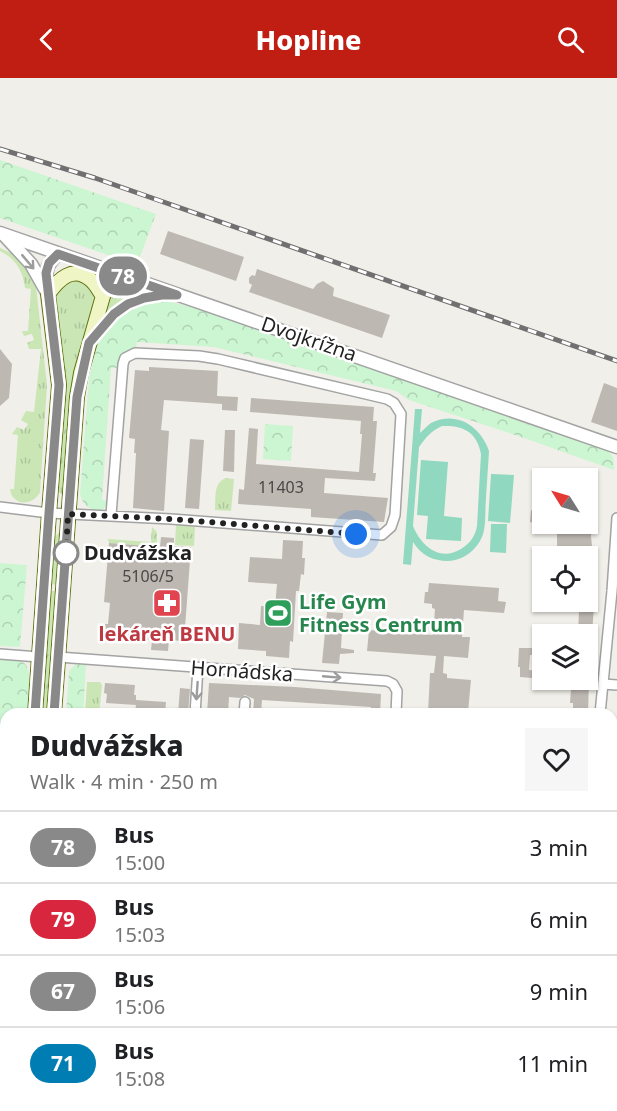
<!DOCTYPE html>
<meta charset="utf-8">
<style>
:root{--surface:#fff;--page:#f6f6f6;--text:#202124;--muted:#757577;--line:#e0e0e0;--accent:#c01e13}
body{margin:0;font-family:"Noto Sans",sans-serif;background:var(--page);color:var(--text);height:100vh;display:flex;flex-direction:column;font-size:22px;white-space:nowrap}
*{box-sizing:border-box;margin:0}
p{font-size:20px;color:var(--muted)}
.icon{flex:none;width:33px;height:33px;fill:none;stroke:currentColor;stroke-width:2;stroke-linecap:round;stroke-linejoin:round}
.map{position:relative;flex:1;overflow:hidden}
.side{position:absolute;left:0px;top:630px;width:618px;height:404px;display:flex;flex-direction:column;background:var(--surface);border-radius:18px 18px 0 0;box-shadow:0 2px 4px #0004}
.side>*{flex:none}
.badge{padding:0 12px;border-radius:20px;font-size:21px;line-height:39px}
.needle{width:39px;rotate:307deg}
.controls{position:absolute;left:532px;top:390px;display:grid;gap:12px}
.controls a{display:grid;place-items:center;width:66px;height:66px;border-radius:0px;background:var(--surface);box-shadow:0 2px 4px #0004;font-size:30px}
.you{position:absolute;width:30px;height:30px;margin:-15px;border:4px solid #fff;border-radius:50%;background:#1a73e8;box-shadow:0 0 0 9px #1a73e833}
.map>.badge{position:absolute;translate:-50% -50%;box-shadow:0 0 0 3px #fff}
.round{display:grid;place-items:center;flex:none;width:63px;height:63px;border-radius:0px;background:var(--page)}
.summary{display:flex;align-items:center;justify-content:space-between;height:102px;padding:0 30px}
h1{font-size:28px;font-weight:800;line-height:45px}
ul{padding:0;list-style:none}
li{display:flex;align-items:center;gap:18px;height:72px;padding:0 30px;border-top:2px solid var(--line)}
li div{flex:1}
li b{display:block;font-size:22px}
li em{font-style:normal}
li .badge{min-width:66px;font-weight:700;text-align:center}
header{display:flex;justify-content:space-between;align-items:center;height:78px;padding:0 30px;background:var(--accent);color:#fff;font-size:27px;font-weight:800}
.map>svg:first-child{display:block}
</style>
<header><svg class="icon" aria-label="back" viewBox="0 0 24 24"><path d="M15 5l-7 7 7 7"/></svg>Hopline<svg class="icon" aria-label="search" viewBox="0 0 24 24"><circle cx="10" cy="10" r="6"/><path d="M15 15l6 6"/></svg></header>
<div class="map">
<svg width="617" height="1033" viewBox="0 0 617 1033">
<defs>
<pattern id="grass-tufts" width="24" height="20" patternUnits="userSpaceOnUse" patternTransform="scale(1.5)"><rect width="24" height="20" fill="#cae6b5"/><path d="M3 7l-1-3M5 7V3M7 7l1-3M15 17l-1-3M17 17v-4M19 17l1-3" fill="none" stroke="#adc59b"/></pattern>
<pattern id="park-crowns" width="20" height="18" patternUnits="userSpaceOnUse" patternTransform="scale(1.5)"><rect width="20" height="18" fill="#ccf5d2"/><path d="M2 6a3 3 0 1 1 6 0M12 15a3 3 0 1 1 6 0" fill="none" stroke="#afd2b4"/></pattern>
</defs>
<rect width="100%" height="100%" fill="#f1efe9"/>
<g fill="url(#grass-tufts)">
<path d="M0,170L13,176L23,185L30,196L36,208L47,307L40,414C36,423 22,429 14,420C11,418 11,414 10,411H14L18,357L12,356L17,349L24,352L28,346L21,342L26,333L34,334L41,271H29L27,265L34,262L32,256L24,258L22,253H28L31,211L25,210C23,193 16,181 0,173Z"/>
<path d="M79,201C88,204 95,214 96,224L64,413L61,416L58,413V411L66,307L56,217C60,205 67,203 79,201Z"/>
<path d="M113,201L148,214L103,242Z"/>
<path d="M226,400L234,401L231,433L215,432C216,419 213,405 226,400Z"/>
<path d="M176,447L195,449L194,468L175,467Z"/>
<path d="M152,449L157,454V469L109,465L108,461L151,464Z"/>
<path d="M59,455L62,458L58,507L52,506L55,458Z"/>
<path d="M51,513H58L49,636H42Z"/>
<path d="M87,604H100L102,607L99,636H85Z"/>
</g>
<g fill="url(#park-crowns)">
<path d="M0,82L156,136L137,187L0,140Z"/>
<path d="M154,221C180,224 205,234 231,240L600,369C613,374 614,379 614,392L524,360L409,322L396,313L214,269L137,264L136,271C123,272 120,277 117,290H111L102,422L108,423L104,431C92,435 84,429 80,417L89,300L99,261L110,244L125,231Z"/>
<path d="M265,346L293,348L291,383L263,381Z"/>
<path d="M0,485L27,487L20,569L0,568Z"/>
<path d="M0,582C7,582 18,581 24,585C33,591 29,625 29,636H6V897L0,904Z"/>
<path d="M76,586L86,587L83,636H66L69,593Z"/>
</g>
<g fill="#90d8c0" fill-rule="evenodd">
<path d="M415,331H422L420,355C424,351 427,348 431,345C457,332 481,349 489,373C488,389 487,404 486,420C485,430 486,442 484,452C481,469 464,483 448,483C433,483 421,477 413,464L411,487L403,486ZM442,348C463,347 477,354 481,376L477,448C475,459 470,465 461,471C440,484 421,468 413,448L419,369C426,359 431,353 442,348Z"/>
<path d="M421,382L448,384L444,438L462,440L461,463L426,461L428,438L417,437Z"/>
<path d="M491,396L514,397L510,445L488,443Z"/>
<path d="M491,446H507L506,475L490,474Z"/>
</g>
<g fill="#beb8b2">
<path d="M168,153L244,179L236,203L160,176Z"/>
<path d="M257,191L313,211L317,206L323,203L334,210L333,218L390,237L382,260L249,214L252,207L249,205V200L252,197L255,198Z"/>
<path d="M0,271L12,286L9,320L0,328Z"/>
<path d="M149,289L218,293L217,318L238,319L237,333L222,332V326L164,322L161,352L169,353L164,433L133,430L136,375H134L135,361L129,360L135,292L149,293Z"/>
<path d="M604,305L617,310V353L591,344Z"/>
<path d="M251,320L374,329L373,343H377L373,395H376L375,403L325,400L324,415L388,420L384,444L311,439V431L238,426L239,411L244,412L249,350L258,351L256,386L359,394L362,356H360L361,343L250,334Z"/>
<path d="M225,352H235L234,394L223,393Z"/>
<path d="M190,361L204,362L199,431L185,430Z"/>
<path d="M531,432L542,435L541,447L530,444Z"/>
<path d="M557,446L570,448V446L592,447L591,458L593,478H577L576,470H557Z"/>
<path d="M161,459L174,460V468L191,469L184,563L169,562L168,573L151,572L152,562L101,558L102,546H108L110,525L104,524L109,465L160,469Z"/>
<path d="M283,462L303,463L302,480H305L304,497L301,496L299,513H296L293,564L290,563L289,580L266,578V573L238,571L239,545L260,547L261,528L275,529L277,506L248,504L250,479L282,481Z"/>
<path d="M588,484H595L596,501L592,556H578L579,533H582V524H588Z"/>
<path d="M429,505L499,510L498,523L506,524L504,535L464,532L462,559H470L468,580L444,578L443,595L447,596V600L471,602L468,634L444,632V636L428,635L430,595H434L436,578L367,573L369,552L433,557L435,531L432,530V526L424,525L425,514H428Z"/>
<path d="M327,534L343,535L341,570L354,572V575L340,576L339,586L322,585Z"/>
<path d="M519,570H536L535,577H530L529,592L543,593V601L520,599V589H518Z"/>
<path d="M539,602H561L560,608L538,607Z"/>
<path d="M574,602H589L588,636H573V625H570L571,611H574Z"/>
<path d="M105,605L135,607L134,617H136V622L166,624L165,636H138V633H135L136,627L106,625L107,616L104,615Z"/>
<path d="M209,605L295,609L381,616L380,636H370L371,629L262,622L261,636H253L254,621L245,617L240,620L229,619L228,636H207Z"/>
<path d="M180,610L190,611L188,636H178Z"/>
</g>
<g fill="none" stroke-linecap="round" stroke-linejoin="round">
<g stroke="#a3a3a3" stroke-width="12">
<g id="minor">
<path d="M93,261C100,254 105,245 112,238C127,222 149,217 171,217"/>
<path d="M0,429L49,435L171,441L382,457L391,449L395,437L401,336L394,325L387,321L218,281L199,278L135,275L125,280L123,286L111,437"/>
<path d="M0,576L39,579"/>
<path d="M58,579L387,603L393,606L397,613L396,636"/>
<path d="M603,606L617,607"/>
<path d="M195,636L198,590"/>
<path d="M244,636L245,624"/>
<path d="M600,636L612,513L617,440"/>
<path d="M612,737H617"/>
<path d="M0,911H6"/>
<path d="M612,928H617"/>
<path d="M0,1006H6"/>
<path d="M203,1033V1028"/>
<path d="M225,1033V1028"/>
<path d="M531,1033L532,1028"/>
</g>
</g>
<g stroke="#a3a3a3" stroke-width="15">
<g id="tertiary">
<path d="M0,155L617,369"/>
<path d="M5,158L31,186L48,216"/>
<path d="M47,209C46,192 45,188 58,176"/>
<path d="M103,218L108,200L104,191"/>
</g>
</g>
<g stroke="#617210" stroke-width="16">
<g id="secondary">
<path d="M35,636L49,435L59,307L48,216C58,202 73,186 91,202C96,206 99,213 103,218L81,295L77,319L54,636"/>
<path d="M8,1033V1028"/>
<path d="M26,1033V1028"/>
</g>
</g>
<use href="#minor" stroke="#fff" stroke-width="9"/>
<use href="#tertiary" stroke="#fff" stroke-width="12"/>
<use href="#secondary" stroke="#eff5c4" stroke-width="14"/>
<g stroke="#707070" stroke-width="5">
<path id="rail" d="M0,71L95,100L617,283"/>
</g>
<use href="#rail" stroke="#fff" stroke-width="3" stroke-dasharray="9" stroke-linecap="butt"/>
</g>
<defs><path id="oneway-shaft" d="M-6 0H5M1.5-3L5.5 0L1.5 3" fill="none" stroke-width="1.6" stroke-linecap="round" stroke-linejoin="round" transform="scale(1.5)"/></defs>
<g stroke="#9c9c9c">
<use href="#oneway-shaft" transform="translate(28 184) rotate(50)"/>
<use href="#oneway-shaft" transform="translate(332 599) rotate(5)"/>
<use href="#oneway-shaft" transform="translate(197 613) rotate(94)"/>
</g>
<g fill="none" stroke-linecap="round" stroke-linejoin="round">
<g stroke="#fff" stroke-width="14">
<path id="line" d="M35,636L49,435L59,307L46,195L49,185L58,176L177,217H162L144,220L128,226L114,236L89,265L77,319L54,636"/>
</g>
<use href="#line" stroke="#898989" stroke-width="9"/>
<path stroke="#222" stroke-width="6" stroke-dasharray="0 10.8" d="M66,475L68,436L171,441L356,456"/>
</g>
<defs>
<g id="pharmacy-square" transform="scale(1.5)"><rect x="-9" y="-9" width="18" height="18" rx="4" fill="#e0444e" stroke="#fff"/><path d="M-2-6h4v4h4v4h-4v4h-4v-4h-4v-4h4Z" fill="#fff"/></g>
<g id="stadium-square" transform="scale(1.5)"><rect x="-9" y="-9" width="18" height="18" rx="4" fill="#2e9e5b" stroke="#fff"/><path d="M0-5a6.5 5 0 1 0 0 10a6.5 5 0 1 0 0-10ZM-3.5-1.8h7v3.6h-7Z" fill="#fff"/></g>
</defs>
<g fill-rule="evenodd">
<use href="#pharmacy-square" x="167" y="525"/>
<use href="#stadium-square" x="278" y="535"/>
</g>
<circle fill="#fff" stroke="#898989" stroke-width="3" cx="66" cy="475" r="12"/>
<g text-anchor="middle" stroke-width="5" stroke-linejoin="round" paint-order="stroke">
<g font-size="16" fill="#494846">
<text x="281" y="415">11403</text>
<text x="148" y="504">5106/5</text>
</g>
<g font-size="20" fill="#222" stroke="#fff">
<text transform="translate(309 261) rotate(19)" y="7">Dvojkrížna</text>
<text transform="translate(242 593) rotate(4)" y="7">Hornádska</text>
</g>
<g font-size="20" font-weight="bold" fill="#222" stroke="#fff" text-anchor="start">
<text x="84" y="482">Dudvážska</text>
</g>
<g font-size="20" font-weight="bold" fill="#27864d" stroke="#fff" text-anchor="start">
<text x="299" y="531">Life Gym<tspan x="299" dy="23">Fitness Centrum</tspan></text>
</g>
<g font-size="20" font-weight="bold" fill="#be3a42" stroke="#fff">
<text x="167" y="563">lekáreň BENU</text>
</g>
</g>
</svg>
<div class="controls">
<a><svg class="needle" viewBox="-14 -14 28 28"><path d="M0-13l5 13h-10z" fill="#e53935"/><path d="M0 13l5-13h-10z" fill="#757577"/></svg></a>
<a><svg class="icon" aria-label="locate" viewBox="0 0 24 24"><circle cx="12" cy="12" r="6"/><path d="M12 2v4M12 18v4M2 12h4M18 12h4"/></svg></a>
<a><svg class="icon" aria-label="layers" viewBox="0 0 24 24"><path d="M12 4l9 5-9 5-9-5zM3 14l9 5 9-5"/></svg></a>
</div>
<div class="you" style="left:356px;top:456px"></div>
<b class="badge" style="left:123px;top:198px;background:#898989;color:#fff">78</b>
<section class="side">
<div class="summary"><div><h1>Dudvážska</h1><p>Walk · 4 min · 250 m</p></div><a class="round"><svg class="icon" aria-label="heart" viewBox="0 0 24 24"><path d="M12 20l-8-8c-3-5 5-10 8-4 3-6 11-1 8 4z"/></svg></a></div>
<ul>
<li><span class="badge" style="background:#898989;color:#fff">78</span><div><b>Bus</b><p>15:00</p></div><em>3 min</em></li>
<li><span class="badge" style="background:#d7263d;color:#fff">79</span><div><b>Bus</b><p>15:03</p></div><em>6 min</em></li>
<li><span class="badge" style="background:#898989;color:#fff">67</span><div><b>Bus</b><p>15:06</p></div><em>9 min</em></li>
<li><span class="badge" style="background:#007db3;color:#fff">71</span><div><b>Bus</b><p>15:08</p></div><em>11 min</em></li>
</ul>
</section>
</div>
